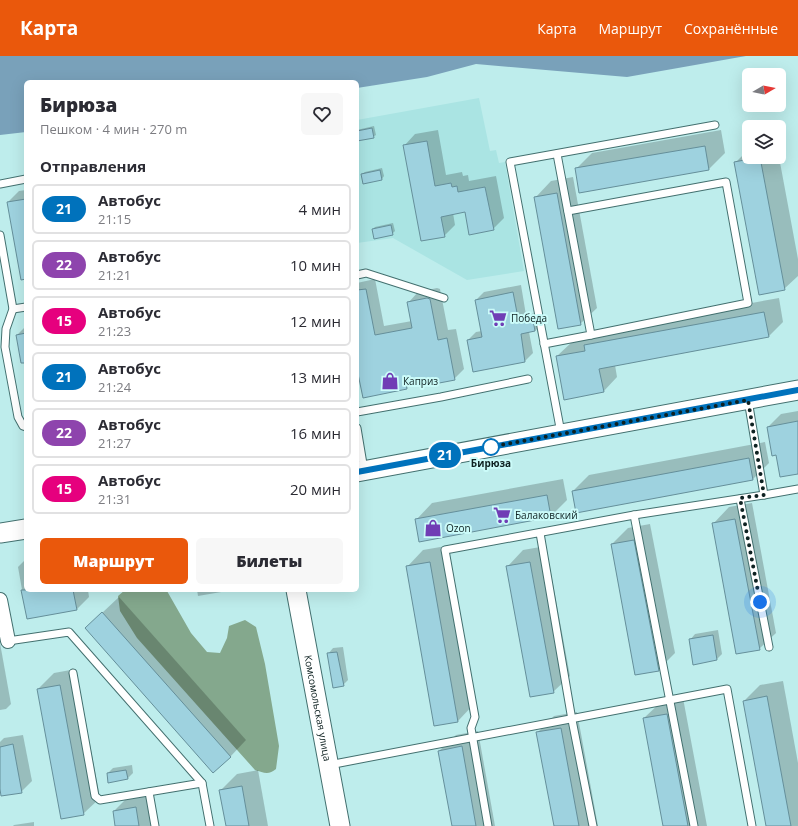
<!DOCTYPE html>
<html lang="ru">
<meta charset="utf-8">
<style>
:root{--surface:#fff;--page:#f7f7f7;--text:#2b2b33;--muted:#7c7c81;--line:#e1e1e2;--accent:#ea580c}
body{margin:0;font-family:"Open Sans",sans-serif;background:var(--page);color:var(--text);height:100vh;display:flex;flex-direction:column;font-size:15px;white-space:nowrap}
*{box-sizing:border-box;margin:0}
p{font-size:13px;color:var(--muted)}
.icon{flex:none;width:22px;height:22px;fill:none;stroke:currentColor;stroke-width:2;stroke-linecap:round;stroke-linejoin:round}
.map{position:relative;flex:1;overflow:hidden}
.panel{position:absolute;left:24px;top:24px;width:335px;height:512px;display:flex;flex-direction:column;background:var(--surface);border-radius:6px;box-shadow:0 4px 16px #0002}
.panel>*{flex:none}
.badge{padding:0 8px;border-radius:13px;font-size:14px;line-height:26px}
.needle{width:26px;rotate:80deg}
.controls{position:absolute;left:742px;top:12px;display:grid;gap:8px}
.controls a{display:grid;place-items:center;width:44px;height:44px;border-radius:6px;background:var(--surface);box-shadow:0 4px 16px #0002;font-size:20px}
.you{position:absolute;width:20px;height:20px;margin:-10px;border:3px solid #fff;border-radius:50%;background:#1a73e8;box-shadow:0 0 0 6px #1a73e833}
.map>.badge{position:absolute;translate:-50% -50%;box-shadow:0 0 0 2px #fff}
h2{padding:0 16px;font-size:15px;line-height:36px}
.round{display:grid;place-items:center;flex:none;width:42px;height:42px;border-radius:6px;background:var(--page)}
.summary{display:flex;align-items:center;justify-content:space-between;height:68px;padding:0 16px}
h1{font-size:19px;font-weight:800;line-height:30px}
.cta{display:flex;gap:8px;margin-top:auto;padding:8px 16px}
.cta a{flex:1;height:46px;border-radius:6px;background:var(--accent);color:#fff;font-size:16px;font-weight:800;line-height:46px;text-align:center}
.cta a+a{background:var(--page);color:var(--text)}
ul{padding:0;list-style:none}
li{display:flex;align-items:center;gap:12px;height:50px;margin:0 8px 6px;padding:0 8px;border:2px solid var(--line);border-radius:6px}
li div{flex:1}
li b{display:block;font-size:15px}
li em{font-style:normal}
li .badge{min-width:44px;font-weight:700;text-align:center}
header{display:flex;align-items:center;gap:24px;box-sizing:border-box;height:56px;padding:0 20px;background:var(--accent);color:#fff}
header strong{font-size:19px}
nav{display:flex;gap:22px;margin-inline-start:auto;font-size:14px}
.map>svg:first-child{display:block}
</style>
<header>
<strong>Карта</strong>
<nav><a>Карта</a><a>Маршрут</a><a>Сохранённые</a></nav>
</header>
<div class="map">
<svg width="798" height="770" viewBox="0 0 798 770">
<rect width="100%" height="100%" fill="#beedec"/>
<path fill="#aae4e3" d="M479,42L490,95L496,94L499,107L505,106L524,215L467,224L393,182L357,187V64Z"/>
<path fill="#84a88d" d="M125,534H165L167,535L191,577L207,596L220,597L227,582L229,570L245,564L256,571L265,608L279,690L276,713C269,719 264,717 255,714L137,582L120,555L118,540Z"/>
<path fill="#79a1ba" d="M0,0H746L627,21L476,8L427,21L357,32V26H26V76L0,79Z"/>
<g fill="#0003">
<path d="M374,70L376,79L373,81L357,84V74Z"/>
<path d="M438,74L446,119L462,116L463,120L468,119L469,125L496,120L504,162L493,173L466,155L453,157L455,169L444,180L404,90L415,78Z"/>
<path d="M721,74L725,97L709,113H576L592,97Z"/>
<path d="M749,93V101H779L798,203V220L784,233L736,106Z"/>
<path d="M382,112L384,120L382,123L362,118L365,116Z"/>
<path d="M573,121L597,252L580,268L535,142L551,125Z"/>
<path d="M26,134V223L8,146L19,135Z"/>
<path d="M393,167L395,175L392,178L373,173L375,171Z"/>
<path d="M375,223L384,270L412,265L409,246L418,236L437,232L440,233L448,274L456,273L464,313L454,323L434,322L412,326L407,332L357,308V227Z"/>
<path d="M521,229L526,259L541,256L543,267L535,275L529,276L533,297L525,305L468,284L476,276L482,275L476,244L484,236Z"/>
<path d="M779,242L783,266L769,280L615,309L617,321L603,336L557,300L572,286L599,275Z"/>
<path d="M26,270V310L24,300L17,279Z"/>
<path d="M798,355V417L768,371L781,358Z"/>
<path d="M765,386L769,407L753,423L577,456L573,435L589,419Z"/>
<path d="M563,423L567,444L551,460L420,484L416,464L432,447Z"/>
<path d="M752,447L776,577L759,593L713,468L729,451Z"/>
<path d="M650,468L675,597L658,614L612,488L628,472Z"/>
<path d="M446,490L474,648L458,665L435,669L407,511L423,494Z"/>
<path d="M546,490L570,620L553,636L507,511L523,494Z"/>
<path d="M26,503V534H88L89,541L76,554L27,562L18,511Z"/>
<path d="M197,534H233L198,540Z"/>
<path d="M119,541L246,684L230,701L86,572Z"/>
<path d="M718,574L722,598L717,603L690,584L695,578Z"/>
<path d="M0,587L11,648L6,653L0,654Z"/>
<path d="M343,591L348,624L343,629L328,598L333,592Z"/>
<path d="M76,613L100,742L83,758L38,633L54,617Z"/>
<path d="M783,625L798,707V770H767L744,645L760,629Z"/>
<path d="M683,642L707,770H664L644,662L661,646Z"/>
<path d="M577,656L598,770H555L537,677L554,660Z"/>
<path d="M478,675L495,770H453L439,695L456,679Z"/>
<path d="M23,679L32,725L21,736L0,730V686L4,682Z"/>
<path d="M132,709L133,717L128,722L108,717L113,712Z"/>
<path d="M258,714L268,770H227L220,735L237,718Z"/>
<path d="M152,735L158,770H116L114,755L130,739Z"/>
<path d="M34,766V770H13L14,769Z"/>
</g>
<g fill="#9ed2df" stroke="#658f9a">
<path d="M372,72L374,82L357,85V75Z"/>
<path d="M427,85L435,130L451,127L452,131L457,130L458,136L485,131L494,174L469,179L465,156L441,161L445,181L421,185L403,89Z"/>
<path d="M705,90L709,114L579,137L575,112Z"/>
<path d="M760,101L785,234L759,239L734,106Z"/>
<path d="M380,114L382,124L363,128L361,118Z"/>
<path d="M557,137L581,269L558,273L534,141Z"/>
<path d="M26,143V223L21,224L7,146Z"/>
<path d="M391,169L393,179L374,183L372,173Z"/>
<path d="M366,233L375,279L412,272L407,246L427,242L430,243L438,284L447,282L455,324L434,328L433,323L406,328L407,333L363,342L357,313V234Z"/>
<path d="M513,236L519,267L533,264L535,275L521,278L525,306L473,316L467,284L482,281L475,244Z"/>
<path d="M764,256L769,281L599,313L604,336L564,344L556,300L585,295L584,289Z"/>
<path d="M26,277V307H21L16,279Z"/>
<path d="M798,365V418L780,421L776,399L772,400L767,371Z"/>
<path d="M749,402L753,424L576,457L572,435Z"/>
<path d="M547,439L551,461L419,486L415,463Z"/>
<path d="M735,463L760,594L736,598L712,467Z"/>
<path d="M634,484L659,615L635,619L611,488Z"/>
<path d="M430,506L458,666L434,670L406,510Z"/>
<path d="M530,506L554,637L530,641L506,510Z"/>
<path d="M21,534H73L77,554L27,563Z"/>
<path d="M102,556L231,701L213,717L85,572Z"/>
<path d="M713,579L717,604L693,609L689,583Z"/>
<path d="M337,596L344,630L333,632L327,597Z"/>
<path d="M60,629L84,759L61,763L37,633Z"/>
<path d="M767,640L791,770H766L743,645Z"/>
<path d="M667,658L668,663L688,770H663L643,662Z"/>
<path d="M561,672L579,770H554L536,676Z"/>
<path d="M13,688L22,737L1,740L0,733V691Z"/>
<path d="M462,690L476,770H452L438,695Z"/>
<path d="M126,714L128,723L108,727L107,717Z"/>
<path d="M242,730L249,770H226L219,734Z"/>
<path d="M136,751L139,770H115L113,755Z"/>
</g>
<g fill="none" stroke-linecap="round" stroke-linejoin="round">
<g stroke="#43706f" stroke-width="9">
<g id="lane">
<path d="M0,128L26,123"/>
<path d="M568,155L726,126L748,247L591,279"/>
<path d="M0,179L13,253L6,273L5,291L18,361L23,370L26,371"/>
<path d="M357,219L366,217L444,242"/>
<path d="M13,253L26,251"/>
<path d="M544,288L591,279L557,98"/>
<path d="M748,344L764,439L798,433"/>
<path d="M357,356L441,341L528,323"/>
<path d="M357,372L364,414"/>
<path d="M561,377L510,106L715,69"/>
<path d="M740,443L769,591"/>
<path d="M634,459L694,770"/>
<path d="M540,477L572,664L593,770"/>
<path d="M8,585L69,576L202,727L210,770"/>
<path d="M73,617L95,740L100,744L202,727"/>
<path d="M329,709L727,633L752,770"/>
<path d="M149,736L155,770"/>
<path d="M488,770L471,672L475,661L445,494L634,459L764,439"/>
</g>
</g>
<g stroke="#43706f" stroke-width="16">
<path id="street" d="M0,544L8,585"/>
</g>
<g stroke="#43706f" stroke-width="21">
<g id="secondary">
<path d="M357,416L798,334"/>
<path d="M0,477L26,473"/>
<path id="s1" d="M296,534L340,770"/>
</g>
</g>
<use href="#lane" stroke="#fff" stroke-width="7"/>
<use href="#street" stroke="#fff" stroke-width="14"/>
<use href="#secondary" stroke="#fff" stroke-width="19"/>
</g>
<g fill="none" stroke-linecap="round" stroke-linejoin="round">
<g stroke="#fff" stroke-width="9">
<path id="line" d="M357,416L798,334"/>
</g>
<use href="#line" stroke="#0072bc" stroke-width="6"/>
<path stroke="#0e2121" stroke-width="4" stroke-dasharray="0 7.2" d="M491,391H490L748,344L764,439L740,442L760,546"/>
</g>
<defs>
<g id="supermarket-bare" transform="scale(1.38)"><path d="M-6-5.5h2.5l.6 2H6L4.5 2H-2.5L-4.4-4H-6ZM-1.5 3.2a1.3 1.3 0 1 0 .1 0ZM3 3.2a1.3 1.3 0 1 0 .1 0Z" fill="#703db5" stroke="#cbfbf9" stroke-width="2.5" paint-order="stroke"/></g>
<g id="shop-bare" transform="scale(1.38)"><path d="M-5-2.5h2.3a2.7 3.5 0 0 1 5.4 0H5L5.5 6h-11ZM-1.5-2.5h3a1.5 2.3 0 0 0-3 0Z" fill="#703db5" stroke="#cbfbf9" stroke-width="2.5" paint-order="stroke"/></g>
</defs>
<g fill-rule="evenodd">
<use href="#supermarket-bare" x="498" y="262"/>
<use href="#shop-bare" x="390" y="325"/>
<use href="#supermarket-bare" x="502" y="459"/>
<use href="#shop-bare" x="433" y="472"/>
</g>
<circle fill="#fff" stroke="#0072bc" stroke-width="2" cx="491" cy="391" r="8"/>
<g text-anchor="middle" stroke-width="4" stroke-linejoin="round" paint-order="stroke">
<g font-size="10" fill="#0e2121" stroke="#cbfbf9" text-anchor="start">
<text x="511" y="266">Победа</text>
<text x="403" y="329">Каприз</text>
<text x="515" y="463">Балаковский</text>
<text x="446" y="476">Ozon</text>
</g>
<g font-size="10" font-weight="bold" fill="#0e2121" stroke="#cbfbf9">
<text x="491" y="411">Бирюза</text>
</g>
<g font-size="10" fill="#0e2121" stroke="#cbfbf9">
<text dy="4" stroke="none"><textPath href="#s1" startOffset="120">Комсомольская улица</textPath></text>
</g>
</g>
</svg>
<div class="controls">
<a><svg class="needle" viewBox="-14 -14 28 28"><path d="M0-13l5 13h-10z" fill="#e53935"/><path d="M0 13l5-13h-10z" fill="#7c7c81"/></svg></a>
<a><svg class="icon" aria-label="layers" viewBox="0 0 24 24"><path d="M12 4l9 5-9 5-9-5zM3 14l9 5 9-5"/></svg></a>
</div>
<div class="you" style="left:760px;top:546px"></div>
<b class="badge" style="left:445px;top:399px;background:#0072bc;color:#fff">21</b>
<section class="panel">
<div class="summary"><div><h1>Бирюза</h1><p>Пешком · 4 мин · 270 m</p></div><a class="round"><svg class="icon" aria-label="heart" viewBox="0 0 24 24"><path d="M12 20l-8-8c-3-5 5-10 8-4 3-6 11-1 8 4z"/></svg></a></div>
<h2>Отправления</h2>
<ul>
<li><span class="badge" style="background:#0072bc;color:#fff">21</span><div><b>Автобус</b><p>21:15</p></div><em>4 мин</em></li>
<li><span class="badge" style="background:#8e44ad;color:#fff">22</span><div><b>Автобус</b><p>21:21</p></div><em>10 мин</em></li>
<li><span class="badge" style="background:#e6007e;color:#fff">15</span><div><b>Автобус</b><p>21:23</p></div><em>12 мин</em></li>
<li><span class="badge" style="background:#0072bc;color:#fff">21</span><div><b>Автобус</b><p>21:24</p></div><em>13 мин</em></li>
<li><span class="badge" style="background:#8e44ad;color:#fff">22</span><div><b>Автобус</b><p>21:27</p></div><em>16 мин</em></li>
<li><span class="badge" style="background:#e6007e;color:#fff">15</span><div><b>Автобус</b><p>21:31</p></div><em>20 мин</em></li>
</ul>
<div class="cta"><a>Маршрут</a><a>Билеты</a></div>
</section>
</div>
